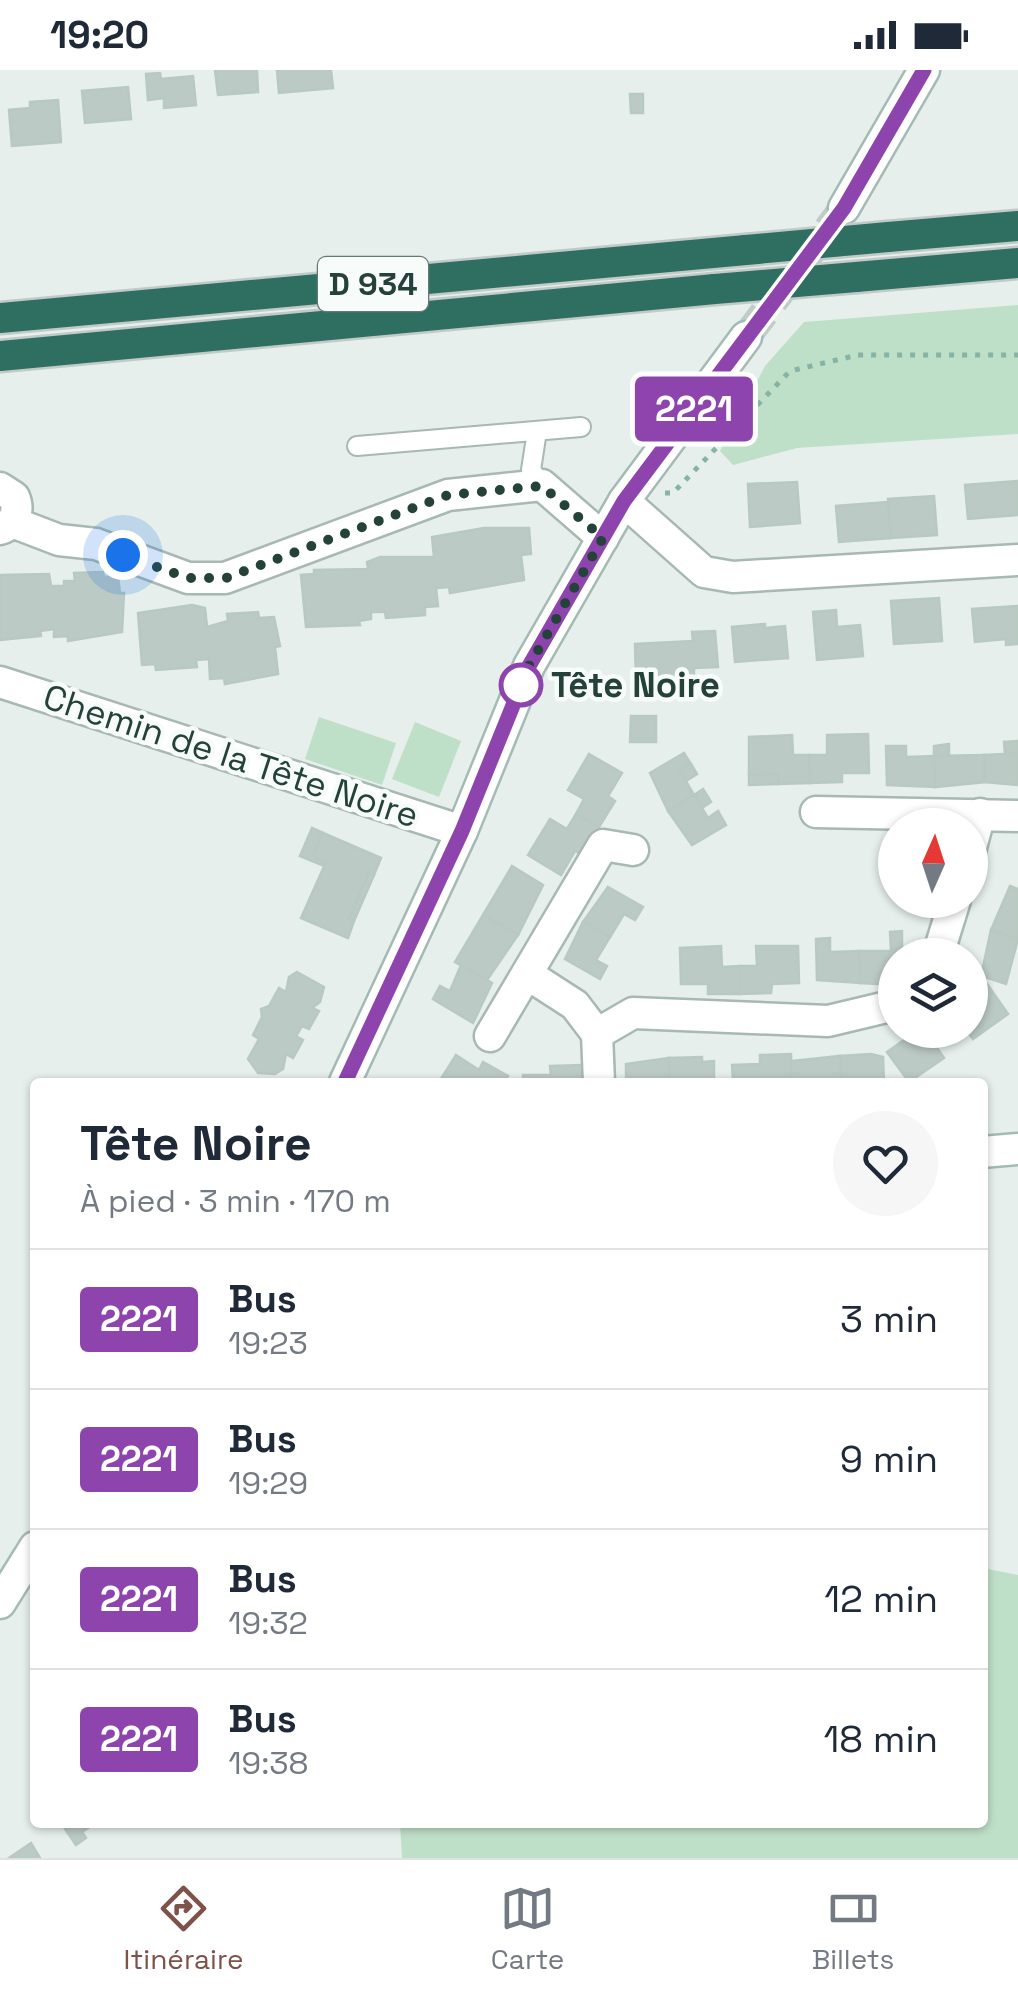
<!DOCTYPE html>
<html lang="fr">
<meta charset="utf-8">
<style>
:root{--surface:#fff;--page:#f6f6f7;--text:#1f2937;--muted:#747a83;--line:#e0e1e3;--accent:#7f5249}
body{margin:0;font-family:"Space Grotesk",sans-serif;background:var(--page);color:var(--text);height:100vh;display:flex;flex-direction:column;font-size:38px;white-space:nowrap}
*{box-sizing:border-box;margin:0}
p{font-size:32px;color:var(--muted)}
.icon{flex:none;width:55px;height:55px;fill:none;stroke:currentColor;stroke-width:2;stroke-linecap:round;stroke-linejoin:round}
.map{position:relative;flex:1;overflow:hidden}
.details{position:absolute;left:30px;top:1008px;width:958px;height:750px;display:flex;flex-direction:column;background:var(--surface);border-radius:10px;box-shadow:0 2px 8px #0004}
.details>*{flex:none}
.badge{padding:0 20px;border-radius:8px;font-size:35px;line-height:65px}
.needle{width:65px;rotate:3deg}
.tools{position:absolute;left:878px;top:738px;display:grid;gap:20px}
.tools a{display:grid;place-items:center;width:110px;height:110px;border-radius:50%;background:var(--surface);box-shadow:0 2px 8px #0004;font-size:50px}
.you{position:absolute;width:50px;height:50px;margin:-25px;border:8px solid #fff;border-radius:50%;background:#1a73e8;box-shadow:0 0 0 15px #1a73e833}
.map>.badge{position:absolute;translate:-50% -50%;box-shadow:0 0 0 5px #fff}
.round{display:grid;place-items:center;flex:none;width:105px;height:105px;border-radius:52px;background:var(--page)}
.summary{display:flex;align-items:center;justify-content:space-between;height:170px;padding:0 50px}
h1{font-size:48px;font-weight:700;line-height:75px}
ul{padding:0;list-style:none}
li{display:flex;align-items:center;gap:30px;height:140px;padding:0 50px;border-top:2px solid var(--line)}
li div{flex:1}
li b{display:block;font-size:38px}
li em{font-style:normal}
li .badge{min-width:110px;font-weight:700;text-align:center}
.status{display:flex;justify-content:space-between;align-items:center;height:70px;padding:0 50px;background:var(--surface);direction:ltr}
.status svg{height:28px;fill:currentColor}
.tab-bar{display:flex;justify-content:space-around;align-items:center;height:140px;border-top:2px solid var(--line);background:var(--surface);font-size:28px;color:var(--muted)}
.tab-bar a{display:grid;justify-items:center;gap:5px}
.tab-bar .on{color:var(--accent)}
.map>svg:first-child{display:block}
</style>
<div class="status"><b>19:20</b><svg viewBox="0 0 49 12"><path d="M0 12V9h3v3zM5 12V6h3v6zM10 12V3h3v9zM15 12V0h3v12zM26 1h20v11H26zM47 4h2v5h-2z"/></svg></div>
<div class="map">
<svg width="1018" height="1788" viewBox="0 0 1018 1788">
<rect width="100%" height="100%" fill="#e6efeb"/>
<g fill="#bfe0c8">
<path d="M1018,235V364L797,378L733,395L720,381L765,296L804,252Z"/>
<path d="M319,647L396,673L382,715L305,689Z"/>
<path d="M415,652L461,671L439,727L392,709Z"/>
<path d="M983,1498L1018,1505V1788H402L400,1753L982,1752Z"/>
</g>
<g fill="#bbcac4" stroke="#b8c9c2" stroke-width="2.5">
<path d="M215,0H257L258,22L218,25Z"/>
<path d="M277,0H331L333,18L279,23Z"/>
<path d="M160,3L161,9L193,6L196,35L164,38V28L148,30L146,4Z"/>
<path d="M128,17L131,49L85,53L82,21Z"/>
<path d="M630,24H643V43H631Z"/>
<path d="M58,30L61,72L12,76L9,40L30,38V32Z"/>
<path d="M1018,411V445L968,449L965,415Z"/>
<path d="M797,412L800,453L750,457L748,414Z"/>
<path d="M934,426L937,465L891,468L888,429Z"/>
<path d="M888,432L891,468L839,472L836,436Z"/>
<path d="M484,458H529L531,484L521,485L524,510L450,523L449,517L436,518L438,536L425,537V545L386,548L385,542H371V549L359,551L360,555L306,557L301,505L314,504V500L368,499L367,492L380,487H434L432,467Z"/>
<path d="M103,502L104,507L118,506L120,523H124L122,562L68,571V566L54,567V559L40,561L41,566L0,570V505L49,504L51,516H64V511H75L74,503Z"/>
<path d="M939,528L942,571L894,574L891,531Z"/>
<path d="M192,535L205,538L207,557L228,551L227,544L258,542L259,548L274,547L280,576L275,577L278,604L225,614L224,608L210,609L209,589L196,590L197,597L156,600L155,594L142,595L138,543Z"/>
<path d="M1018,536V574L1006,575V569L975,572L972,539Z"/>
<path d="M836,540L837,557L860,555L863,586L817,590L813,542Z"/>
<path d="M765,554V558L785,556L788,588L735,592L732,557Z"/>
<path d="M715,561L718,597L694,598V606L636,610L635,574L693,571L692,562Z"/>
<path d="M631,646H656V672H630Z"/>
<path d="M868,664L869,703H842V712L810,713L809,685H827V665Z"/>
<path d="M792,665L793,685H809L810,713L778,714V704L749,705V667Z"/>
<path d="M1018,671V684H1005L1004,672Z"/>
<path d="M949,674V686H934V676Z"/>
<path d="M886,676H906V687L934,686L935,717L887,715Z"/>
<path d="M684,683L691,694L680,701L694,725L668,741L650,703Z"/>
<path d="M589,684L622,703L608,726L615,731L599,757L576,744L584,729L568,720Z"/>
<path d="M1005,684H1018V715L985,712L984,685Z"/>
<path d="M984,685L985,712L935,717L934,686Z"/>
<path d="M691,694L697,704L686,711L680,701Z"/>
<path d="M778,704V714L749,715V705Z"/>
<path d="M703,719L711,732L702,738L694,725Z"/>
<path d="M694,725L708,748L718,741L726,755L692,775L668,741Z"/>
<path d="M576,744L599,757L583,785L575,781L561,805L528,785L550,749L567,759Z"/>
<path d="M312,758L323,763L313,786L326,792L324,796L300,786Z"/>
<path d="M323,763L381,788L374,805L369,802L349,849L354,851L348,868L301,848L326,792L313,786Z"/>
<path d="M512,796L543,815L518,865L483,845Z"/>
<path d="M369,802L374,805L354,851L349,849Z"/>
<path d="M1010,816L1018,819V869L991,860Z"/>
<path d="M608,817L643,837L635,850L624,844L610,867L583,852Z"/>
<path d="M483,845L518,865L487,910L455,892Z"/>
<path d="M583,852L610,867L596,890L607,896L600,909L565,889Z"/>
<path d="M991,860L1018,869L1006,914L981,906Z"/>
<path d="M902,861V885H895V915L860,913L859,881H891L890,862Z"/>
<path d="M830,868V882L859,881L860,913L817,910L816,869Z"/>
<path d="M721,876L722,897L740,896V924H708V914H681L680,878Z"/>
<path d="M756,876H798L799,913L772,914L771,923L740,924V896H757Z"/>
<path d="M461,895L492,913L473,953L433,929L440,916L450,921Z"/>
<path d="M297,902L324,917L320,932L312,938L319,941L309,959L302,956L296,966L303,970L293,988L286,984L283,999L275,1004L258,1003L248,989L259,969L253,965L262,947L261,939L269,936L279,918L286,922L289,907Z"/>
<path d="M987,914L1008,944L973,969L966,960H970V926Z"/>
<path d="M908,960L947,962L933,972L944,988L909,1012L887,982L911,965Z"/>
<path d="M791,984L792,1011L733,1012L732,995L760,994V985Z"/>
<path d="M871,984L883,987L884,1012H840V986Z"/>
<path d="M456,985L479,1000L483,992L508,1006L504,1012H439Z"/>
<path d="M840,986V1012H792L791,991Z"/>
<path d="M702,987V992L714,991V1012H669V988Z"/>
<path d="M669,988V1012H626V994Z"/>
<path d="M583,995V1012H523V1005H551L550,996Z"/>
<path d="M97,1752L82,1762L86,1768L76,1775L65,1759L74,1752Z"/>
<path d="M31,1773L40,1788H9Z"/>
</g>
<g fill="none" stroke-linecap="round" stroke-linejoin="round">
<path stroke="#bfccc8" stroke-width="30" stroke-dasharray="30 15" stroke-linecap="butt" d="M746,267L844,138"/>
<g stroke="#a8b8b2" stroke-width="22">
<g id="lane">
<path d="M537,361L531,400L542,415"/>
<path d="M357,376L581,357"/>
</g>
</g>
<g stroke="#a8b8b2" stroke-width="35">
<g id="street">
<path d="M0,418L14,427C20,441 15,454 0,459"/>
<path d="M624,431L704,502L733,507L1018,490"/>
<path d="M12,452L59,470L96,474L188,508H225L448,425L542,415L603,468"/>
<path d="M0,612L462,761"/>
<path d="M816,742L1018,746"/>
<path d="M970,781L980,744"/>
<path d="M938,885L955,830"/>
<path d="M527,904L575,935L597,964"/>
<path d="M490,966L603,775L633,780"/>
<path d="M599,1012L597,964L633,943L828,951L895,935"/>
</g>
</g>
<g stroke="#a4bbb3" stroke-width="35">
<g id="secondary">
<path d="M844,138L924,0"/>
<path d="M345,1012L462,761L529,596L624,431L746,267"/>
<path d="M982,1082L1018,1079"/>
<path d="M0,1533L35,1477"/>
</g>
</g>
<g stroke="#c2cac8" stroke-width="35">
<g id="highway">
<path d="M888,167L1018,156"/>
<path d="M856,207L1018,193"/>
<path d="M0,248L746,180"/>
<path d="M0,286L715,219"/>
</g>
</g>
<path stroke="#86b3a5" stroke-width="5" stroke-dasharray="5 8" stroke-linecap="butt" d="M665,423H673L790,301L858,285H1018"/>
<use href="#lane" stroke="#fff" stroke-width="18"/>
<use href="#street" stroke="#fff" stroke-width="30"/>
<use href="#secondary" stroke="#fff" stroke-width="30"/>
<use href="#highway" stroke="#2f6f62" stroke-width="30"/>
<g stroke="#c2cac8" stroke-width="35" stroke-linecap="butt">
<g id="highway-bridge">
<path d="M746,180L888,167"/>
<path d="M715,219L856,207"/>
</g>
</g>
<use href="#highway-bridge" stroke="#2f6f62" stroke-width="30"/>
</g>
<g fill="none" stroke-linecap="round" stroke-linejoin="round">
<g stroke="#fff" stroke-width="22">
<path id="line" d="M345,1012L462,761L529,596L624,431L844,138L924,0"/>
</g>
<use href="#line" stroke="#8e44ad" stroke-width="15"/>
<path stroke="#24423a" stroke-width="10" stroke-dasharray="0 18" d="M123,485L188,508H226L448,425L542,416L603,468L529,596L516,629L521,615"/>
</g>
<circle fill="#fff" stroke="#8e44ad" stroke-width="5" cx="521" cy="615" r="20"/>
<g text-anchor="middle" stroke-width="9" stroke-linejoin="round" paint-order="stroke">
<rect fill="#f7fbf9" stroke="#637a73" stroke-width="2.5" x="318" y="187" width="110" height="54" rx="8"/>
<g font-size="32" font-weight="bold" fill="#24423a">
<text x="373" y="225">D 934</text>
</g>
<g font-size="35" font-weight="bold" fill="#24423a" stroke="#f7fbf9" text-anchor="start">
<text x="551" y="627">Tête Noire</text>
</g>
<g font-size="35" fill="#24423a" stroke="#f7fbf9">
<text transform="translate(231 686) rotate(18)" y="12">Chemin de la Tête Noire</text>
</g>
</g>
</svg>
<div class="tools">
<a><svg class="needle" viewBox="-14 -14 28 28"><path d="M0-13l5 13h-10z" fill="#e53935"/><path d="M0 13l5-13h-10z" fill="#747a83"/></svg></a>
<a><svg class="icon" aria-label="layers" viewBox="0 0 24 24"><path d="M12 4l9 5-9 5-9-5zM3 14l9 5 9-5"/></svg></a>
</div>
<div class="you" style="left:123px;top:485px"></div>
<b class="badge" style="left:694px;top:339px;background:#8e44ad;color:#fff">2221</b>
<section class="details">
<div class="summary"><div><h1>Tête Noire</h1><p>À pied · 3 min · 170 m</p></div><a class="round"><svg class="icon" aria-label="heart" viewBox="0 0 24 24"><path d="M12 20l-8-8c-3-5 5-10 8-4 3-6 11-1 8 4z"/></svg></a></div>
<ul>
<li><span class="badge" style="background:#8e44ad;color:#fff">2221</span><div><b>Bus</b><p>19:23</p></div><em>3 min</em></li>
<li><span class="badge" style="background:#8e44ad;color:#fff">2221</span><div><b>Bus</b><p>19:29</p></div><em>9 min</em></li>
<li><span class="badge" style="background:#8e44ad;color:#fff">2221</span><div><b>Bus</b><p>19:32</p></div><em>12 min</em></li>
<li><span class="badge" style="background:#8e44ad;color:#fff">2221</span><div><b>Bus</b><p>19:38</p></div><em>18 min</em></li>
</ul>
</section>
</div>
<nav class="tab-bar">
<a class="on"><svg class="icon" aria-label="directions" viewBox="0 0 24 24"><path d="M12 3l9 9-9 9-9-9zM9 14v-3h6M13 9l2 2-2 2"/></svg>Itinéraire</a>
<a><svg class="icon" aria-label="map" viewBox="0 0 24 24"><path d="M3 6l6-2 6 2 6-2v14l-6 2-6-2-6 2zM9 4v14M15 6v14"/></svg>Carte</a>
<a><svg class="icon" aria-label="tickets" viewBox="0 0 24 24"><path d="M3 7h18v10H3zM15 7v10"/></svg>Billets</a>
</nav>
